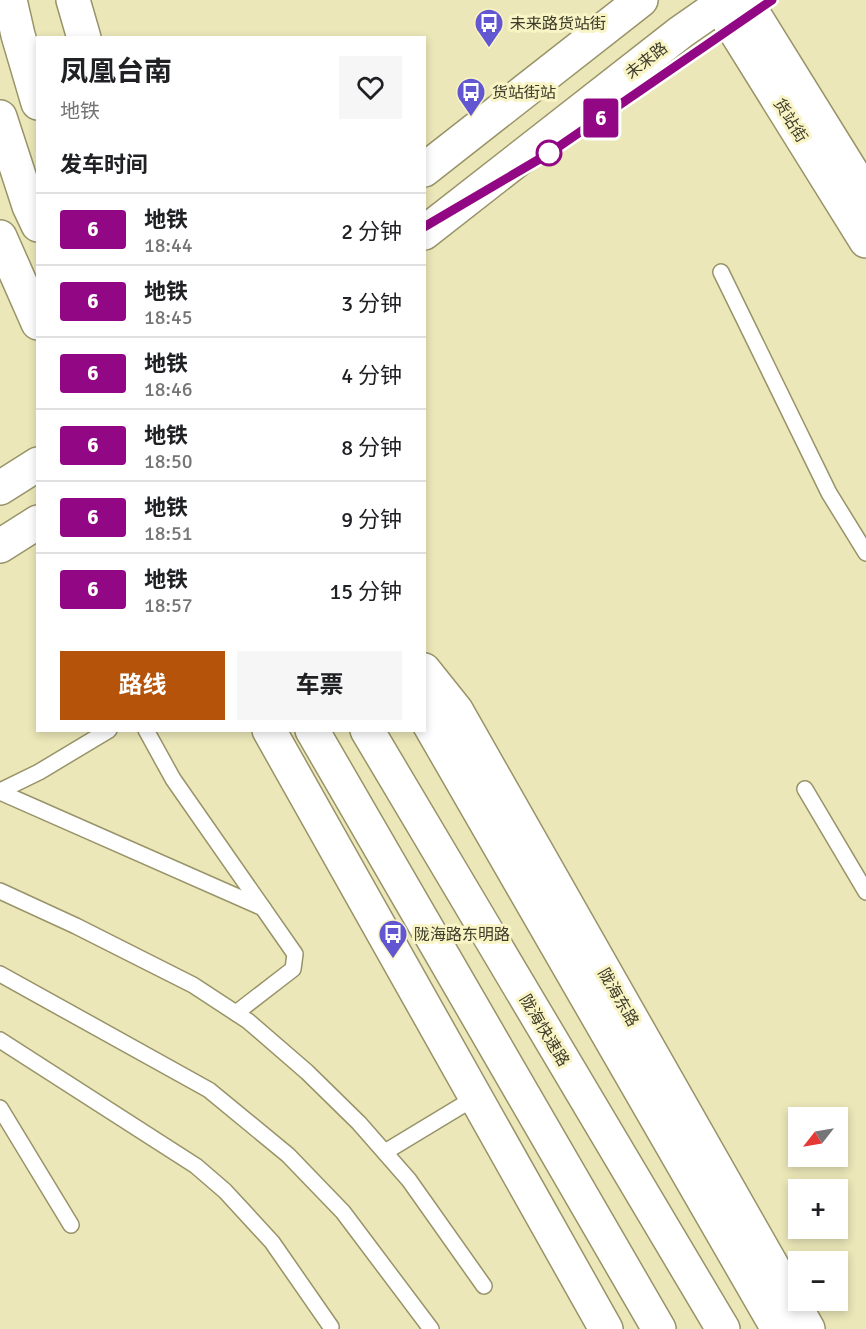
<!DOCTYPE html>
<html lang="zh">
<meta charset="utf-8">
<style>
:root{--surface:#fff;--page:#f6f6f6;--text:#202124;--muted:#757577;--line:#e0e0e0;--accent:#b45309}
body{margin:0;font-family:Signika,"Noto Sans SC",sans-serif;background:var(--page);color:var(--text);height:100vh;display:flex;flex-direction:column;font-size:22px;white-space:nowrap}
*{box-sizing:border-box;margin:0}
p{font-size:20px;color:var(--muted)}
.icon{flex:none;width:33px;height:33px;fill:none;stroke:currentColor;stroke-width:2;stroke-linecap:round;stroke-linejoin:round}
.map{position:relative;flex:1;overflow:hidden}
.drawer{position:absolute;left:36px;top:36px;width:390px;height:696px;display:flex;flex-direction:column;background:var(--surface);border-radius:0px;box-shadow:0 3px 9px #0003}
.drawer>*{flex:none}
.badge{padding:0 12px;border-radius:4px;font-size:21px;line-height:39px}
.needle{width:39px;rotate:239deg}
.tools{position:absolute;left:788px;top:1107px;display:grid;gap:12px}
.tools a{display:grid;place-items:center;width:60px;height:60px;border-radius:0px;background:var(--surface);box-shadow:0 3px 9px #0003;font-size:30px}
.map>.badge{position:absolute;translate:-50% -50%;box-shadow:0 0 0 3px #fff}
h2{padding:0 24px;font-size:22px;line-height:54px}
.round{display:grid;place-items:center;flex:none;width:63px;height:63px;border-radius:0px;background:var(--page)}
.headline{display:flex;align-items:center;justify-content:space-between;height:102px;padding:0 24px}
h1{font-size:28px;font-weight:700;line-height:45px}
.button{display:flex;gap:12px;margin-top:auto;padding:12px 24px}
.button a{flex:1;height:69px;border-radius:0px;background:var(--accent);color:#fff;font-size:24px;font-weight:700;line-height:69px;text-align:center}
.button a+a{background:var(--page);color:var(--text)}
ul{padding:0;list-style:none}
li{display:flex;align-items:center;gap:18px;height:72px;padding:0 24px;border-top:2px solid var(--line)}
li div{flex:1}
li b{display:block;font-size:22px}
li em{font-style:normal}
li .badge{min-width:66px;font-weight:700;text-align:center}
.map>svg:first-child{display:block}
</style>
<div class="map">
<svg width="866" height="1329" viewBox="0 0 866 1329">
<rect width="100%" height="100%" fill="#ebe7b8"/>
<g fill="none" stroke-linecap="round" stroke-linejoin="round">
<g stroke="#989368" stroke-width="18">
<g id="lane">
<path d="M721,272L829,493L866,553"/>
<path d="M146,730L173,779L295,954L293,969L236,1013"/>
<path d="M805,789L866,892"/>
<path d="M0,791L39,772L109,730"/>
<path d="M0,792L263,908"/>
<path d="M0,891L76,926L193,985L248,1021L307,1072L359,1123L409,1180L484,1286"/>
<path d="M0,974L209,1090L288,1155L343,1212L431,1329"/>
<path d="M0,1040L196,1166L225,1191L272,1242L331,1327"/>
<path d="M0,1108L71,1225"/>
<path d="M385,1152L476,1097"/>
</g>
</g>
<g stroke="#989368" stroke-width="36">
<g id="secondary">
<path d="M73,0L84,38"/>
<path d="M716,0L866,241"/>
<path d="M745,0L866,195"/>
<path d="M0,237L38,323"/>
<path d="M424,670L456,710L808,1329"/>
<path d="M269,730L606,1329"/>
</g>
</g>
<g stroke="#989368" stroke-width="36">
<g id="primary">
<path d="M424,170L641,0"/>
<path d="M424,233L681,32L727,0"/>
<path d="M0,488L38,464"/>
<path d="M0,546L38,522"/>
</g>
</g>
<g stroke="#989368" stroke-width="36">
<g id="highway">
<path d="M10,0L18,35L38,103"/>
<path d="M0,117L29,206L38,225"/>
<path d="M424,715L778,1329"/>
<path d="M312,730L659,1329"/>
<path d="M367,730L723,1329"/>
</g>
</g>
<use href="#lane" stroke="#fff" stroke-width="15"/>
<use href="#secondary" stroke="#fff" stroke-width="33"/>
<use href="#primary" stroke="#fff" stroke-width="33"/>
<use href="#highway" stroke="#fff" stroke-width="33"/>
</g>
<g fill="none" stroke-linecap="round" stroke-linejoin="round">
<g stroke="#fff" stroke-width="14">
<path id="line" d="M424,227L548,154L772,0"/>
</g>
<use href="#line" stroke="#920783" stroke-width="9"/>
</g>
<defs>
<g id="bus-pin" transform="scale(1.5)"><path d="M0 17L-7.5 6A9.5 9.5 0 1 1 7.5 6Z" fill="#6257d0" stroke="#f9f4c5"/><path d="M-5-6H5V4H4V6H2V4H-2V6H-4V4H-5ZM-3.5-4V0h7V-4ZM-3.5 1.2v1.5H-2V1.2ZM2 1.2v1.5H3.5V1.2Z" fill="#fff"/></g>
</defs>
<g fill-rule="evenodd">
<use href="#bus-pin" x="489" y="23"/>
<use href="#bus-pin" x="471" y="92"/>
<use href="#bus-pin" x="393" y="934"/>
</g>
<circle fill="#fff" stroke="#920783" stroke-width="3" cx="549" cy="153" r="12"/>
<g text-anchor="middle" stroke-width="6" stroke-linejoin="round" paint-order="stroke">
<g font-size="16" fill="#3d3b29" stroke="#f9f4c5" text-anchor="start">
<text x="510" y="29">未来路货站街</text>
<text x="492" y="98">货站街站</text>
<text x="414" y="940">陇海路东明路</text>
</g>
<g font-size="16" fill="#3d3b29" stroke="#f9f4c5">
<text transform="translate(646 60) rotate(-38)" y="6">未来路</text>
<text transform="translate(791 120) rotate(58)" y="6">货站街</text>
<text transform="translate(619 997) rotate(60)" y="6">陇海东路</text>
<text transform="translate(545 1030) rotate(59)" y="6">陇海快速路</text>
</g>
</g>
</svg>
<div class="tools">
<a><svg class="needle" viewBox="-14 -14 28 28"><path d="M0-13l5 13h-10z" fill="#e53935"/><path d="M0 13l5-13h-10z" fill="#757577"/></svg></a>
<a>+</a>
<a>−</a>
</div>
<b class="badge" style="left:601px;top:118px;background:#920783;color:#fff">6</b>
<section class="drawer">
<div class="headline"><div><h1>凤凰台南</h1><p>地铁</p></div><a class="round"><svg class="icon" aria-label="heart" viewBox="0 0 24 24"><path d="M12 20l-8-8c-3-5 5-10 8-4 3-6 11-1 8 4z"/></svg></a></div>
<h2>发车时间</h2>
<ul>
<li><span class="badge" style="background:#920783;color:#fff">6</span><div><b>地铁</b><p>18:44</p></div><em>2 分钟</em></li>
<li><span class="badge" style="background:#920783;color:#fff">6</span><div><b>地铁</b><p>18:45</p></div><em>3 分钟</em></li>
<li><span class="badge" style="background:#920783;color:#fff">6</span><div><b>地铁</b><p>18:46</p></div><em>4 分钟</em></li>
<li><span class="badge" style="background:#920783;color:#fff">6</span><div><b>地铁</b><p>18:50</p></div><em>8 分钟</em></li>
<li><span class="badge" style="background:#920783;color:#fff">6</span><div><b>地铁</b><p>18:51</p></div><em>9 分钟</em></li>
<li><span class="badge" style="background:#920783;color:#fff">6</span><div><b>地铁</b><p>18:57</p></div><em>15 分钟</em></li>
</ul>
<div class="button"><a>路线</a><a>车票</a></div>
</section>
</div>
